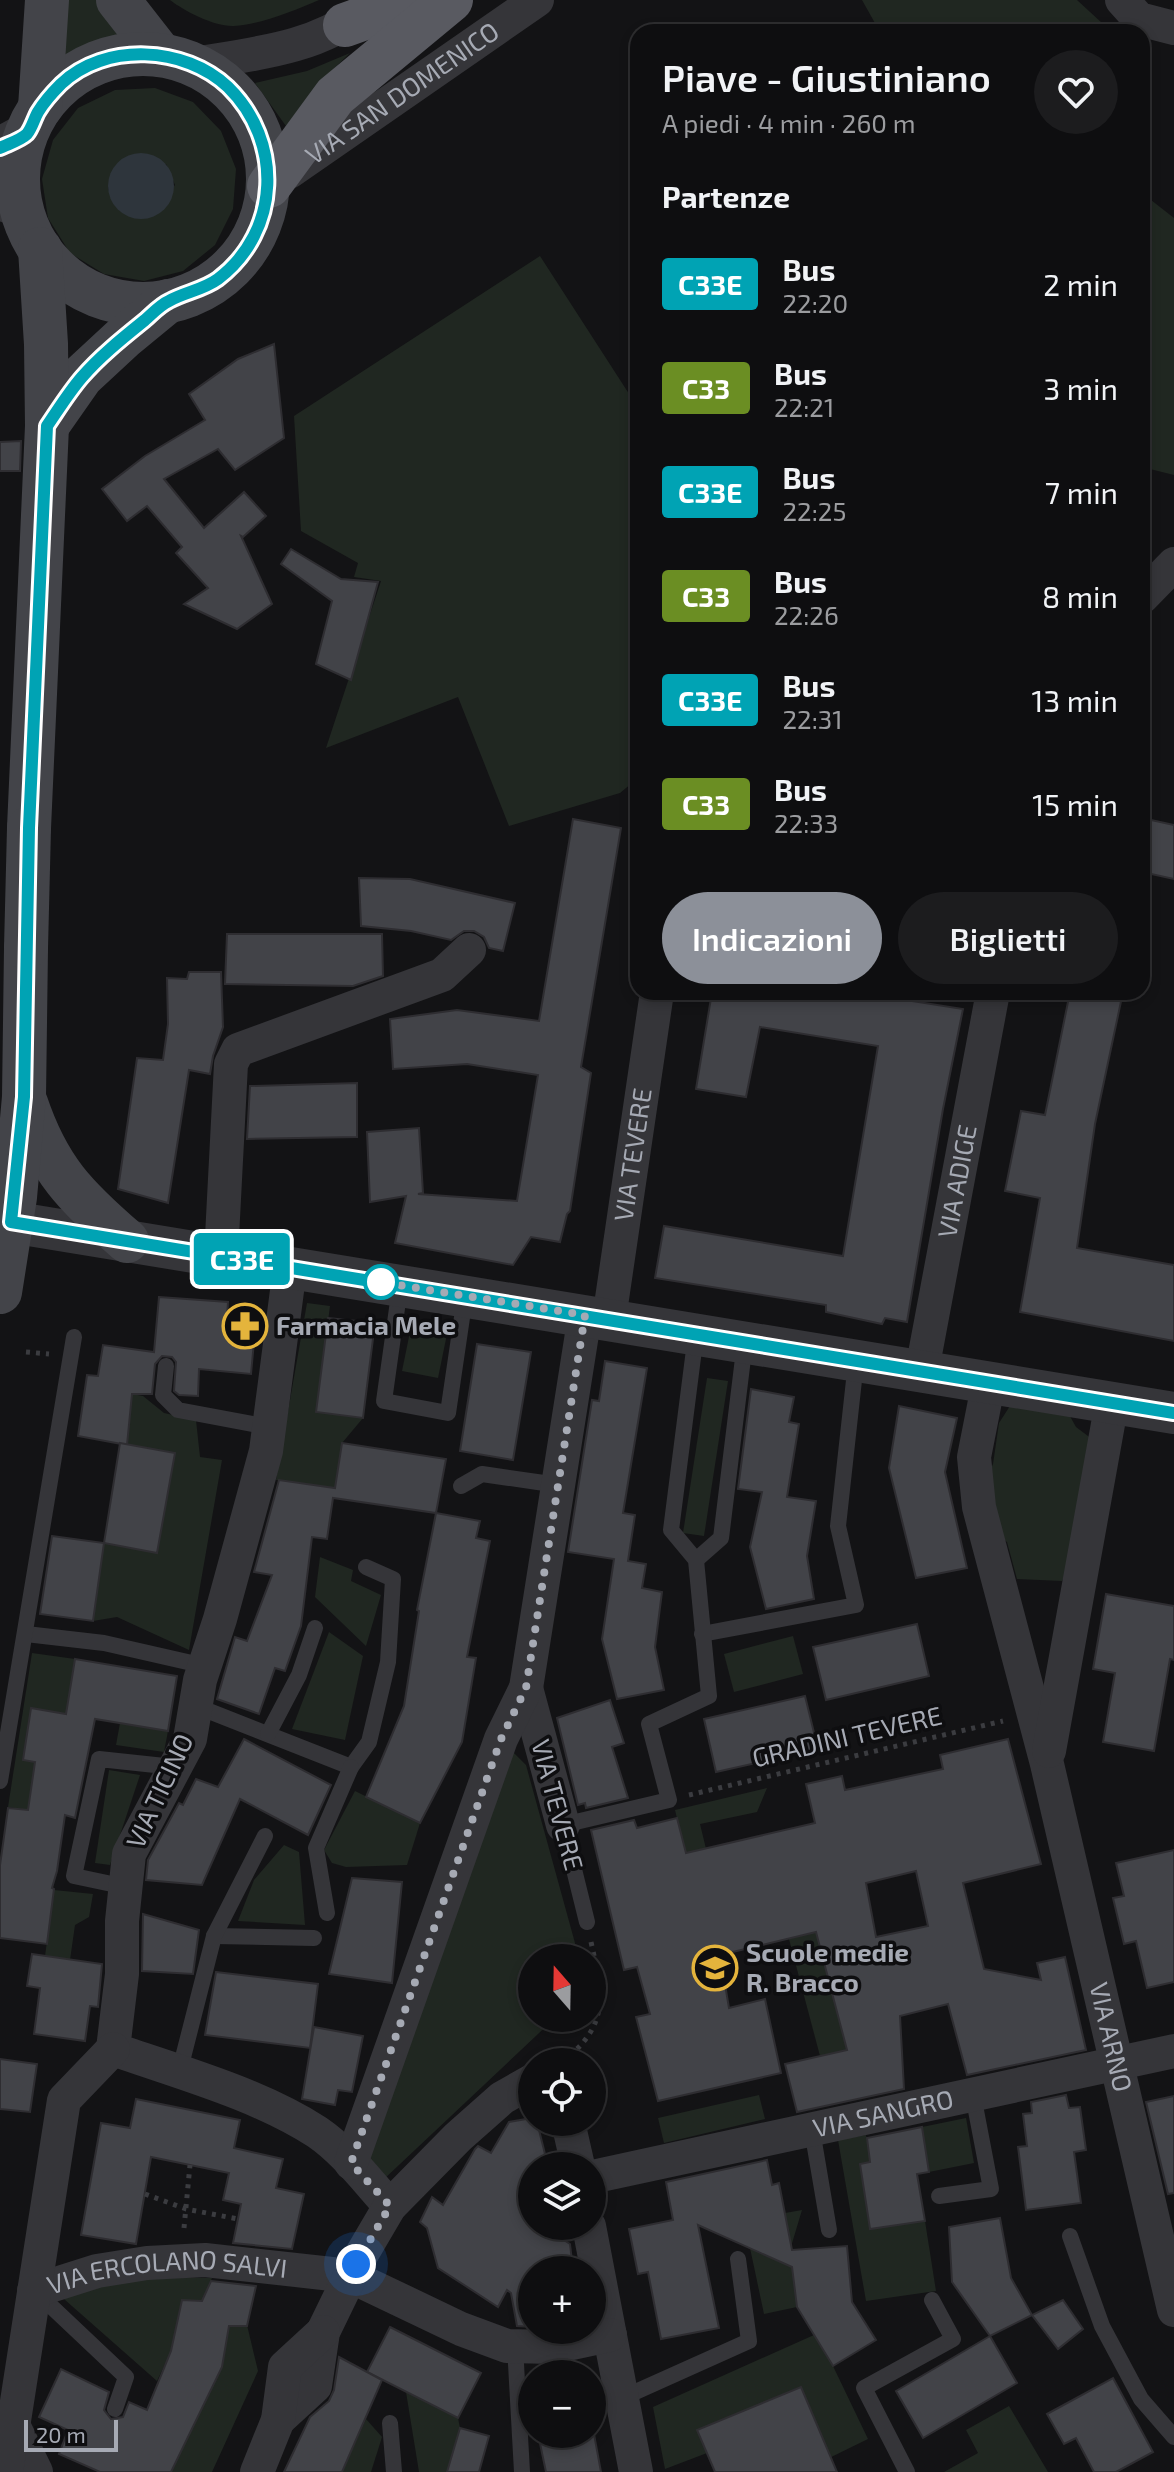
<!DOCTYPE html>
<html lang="it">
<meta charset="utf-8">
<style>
:root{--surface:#0e0e10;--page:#1c1c1e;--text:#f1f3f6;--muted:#9b9c9f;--line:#2e2e30;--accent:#8c9099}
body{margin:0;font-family:"Exo 2",sans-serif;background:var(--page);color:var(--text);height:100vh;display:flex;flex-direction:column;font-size:30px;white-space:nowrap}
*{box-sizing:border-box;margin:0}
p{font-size:26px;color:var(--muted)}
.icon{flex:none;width:44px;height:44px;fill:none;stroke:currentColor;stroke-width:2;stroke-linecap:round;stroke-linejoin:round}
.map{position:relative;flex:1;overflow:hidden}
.details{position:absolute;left:630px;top:24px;width:520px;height:976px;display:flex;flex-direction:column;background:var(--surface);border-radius:24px;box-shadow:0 4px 12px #0003,0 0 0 2px var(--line)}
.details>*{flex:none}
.badge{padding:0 16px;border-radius:6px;font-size:28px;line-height:52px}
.needle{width:52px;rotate:340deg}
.fabs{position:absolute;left:518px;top:1944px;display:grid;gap:16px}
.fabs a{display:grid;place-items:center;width:88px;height:88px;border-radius:50%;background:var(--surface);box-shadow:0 4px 12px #0003,0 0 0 2px var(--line);font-size:40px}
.scale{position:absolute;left:24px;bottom:20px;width:94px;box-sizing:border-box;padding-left:8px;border:4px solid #a6aab4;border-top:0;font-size:22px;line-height:28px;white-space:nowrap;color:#a6aab4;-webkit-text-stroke:6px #0e0e10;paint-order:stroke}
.you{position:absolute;width:40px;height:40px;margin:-20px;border:6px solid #fff;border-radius:50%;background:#1a73e8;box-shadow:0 0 0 12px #1a73e833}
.map>.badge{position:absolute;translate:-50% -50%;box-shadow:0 0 0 4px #fff}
h2{padding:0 32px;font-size:30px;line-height:72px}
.round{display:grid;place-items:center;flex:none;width:84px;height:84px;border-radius:42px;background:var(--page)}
.head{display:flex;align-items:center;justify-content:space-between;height:136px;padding:0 32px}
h1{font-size:38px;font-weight:600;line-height:60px}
.primary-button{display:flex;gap:16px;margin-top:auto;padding:16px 32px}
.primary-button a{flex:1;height:92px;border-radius:48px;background:var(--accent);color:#fff;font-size:32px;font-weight:600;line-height:92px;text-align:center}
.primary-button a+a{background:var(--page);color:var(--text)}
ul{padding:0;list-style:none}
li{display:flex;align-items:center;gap:24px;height:104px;padding:0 32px}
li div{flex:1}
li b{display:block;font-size:30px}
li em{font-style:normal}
li .badge{min-width:88px;font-weight:700;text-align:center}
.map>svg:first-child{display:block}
</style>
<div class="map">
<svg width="1174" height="2472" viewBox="0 0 1174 2472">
<rect width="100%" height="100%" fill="#131315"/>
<g fill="#202721" fill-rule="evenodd">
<path d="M62,0H100L128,32L61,57Z"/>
<path d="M170,0H319C293,11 262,24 234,26C215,27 184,11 170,0Z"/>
<path d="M862,0H1077L1102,23L1092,32H880Z"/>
<path d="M350,53L317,85L286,126L255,83L307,71Z"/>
<path d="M155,88L193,102L221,131L236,169L233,209L215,245L183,271L144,281L104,274L70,253L48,218L42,179L53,140L78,108L115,90ZM166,164L175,185L147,218C125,219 112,209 108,187Z"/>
<path d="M1142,193L1174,218V475L1142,467Z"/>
<path d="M540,256L633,400L638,397V778L620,793L509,826L458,697L326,748L381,581L354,577L358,563L301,531L294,416Z"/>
<path d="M307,1303L330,1306L316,1412L363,1418L342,1443L335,1488L276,1480Z"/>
<path d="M411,1327L447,1334L438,1378L402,1371Z"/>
<path d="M707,1378L728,1381L704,1536L683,1533Z"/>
<path d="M132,1394L143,1396L164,1413L196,1420L200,1457L222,1460L189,1650L117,1617L93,1621L104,1543L175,1453L127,1445Z"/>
<path d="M1017,1395L1061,1400L1076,1427L1100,1445L1078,1553L1062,1581L1017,1579L1007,1542L984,1525L983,1485L993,1464L999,1423Z"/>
<path d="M320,1557L353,1570L351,1581L381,1595L366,1646L315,1597Z"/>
<path d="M329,1632L363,1656L345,1740L292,1729Z"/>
<path d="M793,1636L803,1674L734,1692L724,1654Z"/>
<path d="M32,1653L75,1659L66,1714L31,1709L23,1759L35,1762L28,1810L8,1807Z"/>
<path d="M120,1723L168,1731L164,1752L116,1745Z"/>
<path d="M513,1752L526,1765L575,1943V1958H532V2018H555L383,2180L366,2159Z"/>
<path d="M109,1770L140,1775L110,1865L95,1863Z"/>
<path d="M767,1788L757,1812L700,1824L716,1890L680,1897L683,1843L675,1810Z"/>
<path d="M355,1791L420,1823L407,1865L346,1867L332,1863L324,1850Z"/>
<path d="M284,1845L299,1852L305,1925L238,1921L254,1880Z"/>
<path d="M54,1890L93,1894L89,1917L75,1925L70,1960L45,1956Z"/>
<path d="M816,1932L847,2050L820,2056L789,1939Z"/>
<path d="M759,2095L765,2119L664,2143L658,2118Z"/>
<path d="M966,2118L974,2163L929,2172L922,2127Z"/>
<path d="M866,2135L870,2162L860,2164L870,2229L925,2221L936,2291L866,2301L838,2140Z"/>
<path d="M802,2210L790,2250L797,2307L764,2314L750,2248L767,2256L785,2213Z"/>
<path d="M166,2277L212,2278L202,2301H182L171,2351L157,2381L64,2299L101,2283Z"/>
<path d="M247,2325L258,2371L212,2472H166L176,2462L222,2367L229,2326Z"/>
<path d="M814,2335L833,2366L868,2439L821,2462L800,2387L698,2430L707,2453L665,2469L653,2407Z"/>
<path d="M406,2392L458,2418L460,2428L449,2467L465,2472H419Z"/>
<path d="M1009,2406L1048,2472H944L978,2453L966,2430Z"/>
<path d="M366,2419L382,2437L371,2472H342Z"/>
</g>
<circle fill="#2e353c" cx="141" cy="186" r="33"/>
<g fill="#424348" stroke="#2e2d31" stroke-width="2" fill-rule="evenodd">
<path d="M274,344L284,438L235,470L218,449L164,479L204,528L244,492L266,516L243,537L241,536L272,604L237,629L184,604L208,588L176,553L182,547L147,506L127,521L102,489L145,456L205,420L189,394L238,359Z"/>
<path d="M21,441L20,471H0V442Z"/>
<path d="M291,549L341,579L378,582L351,680L316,664L332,601L281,564Z"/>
<path d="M1142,818L1174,825V879L1142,872Z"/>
<path d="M573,819L621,828L581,1067L591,1073L570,1211L567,1214L560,1242L531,1237L513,1265L395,1243L406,1196L370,1202L367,1132L419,1128L423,1193L418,1194L517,1201L538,1075L467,1064L393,1069L390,1019L457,1010L539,1021Z"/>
<path d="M359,878L410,879L515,903L503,951L489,948L484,937L474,931H464L451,940L411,931L361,926Z"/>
<path d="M227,934H382L383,976L353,986L225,984Z"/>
<path d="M189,972H221L223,1027L213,1056L210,1074L189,1070L168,1203L118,1189L137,1058L163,1060L168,1024L167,978L187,979Z"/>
<path d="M712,992H855L963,1009L943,1109L907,1322L885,1318L882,1324L826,1312V1305L655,1278L664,1226L843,1256L878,1046L760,1027L746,1097L696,1089Z"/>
<path d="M1070,992H1123L1095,1124L1077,1248L1174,1265V1341L1020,1312L1040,1198L1005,1191L1021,1111L1045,1115Z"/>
<path d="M357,1083V1137L247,1139L250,1086Z"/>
<path d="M159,1297L228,1302L227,1318L256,1320L251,1374L199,1369L198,1396L179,1395L174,1391L176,1362L172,1357L162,1356L155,1364L152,1394H132L127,1445L78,1436L87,1375L98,1376L103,1345L154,1352Z"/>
<path d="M328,1318L375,1323L363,1418L316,1412Z"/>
<path d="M477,1344L531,1352L513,1460L460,1451Z"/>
<path d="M605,1361L647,1368L623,1513L635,1515L628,1561L646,1564L642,1588L662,1592L655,1647L664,1690L617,1699L602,1639L614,1559L568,1552L592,1400L599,1401Z"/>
<path d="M751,1389L794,1397L789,1422L799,1424L787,1497L816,1501L807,1556L814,1599L766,1609L750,1547L762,1492L738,1489Z"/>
<path d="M899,1406L957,1418L945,1472L967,1568L916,1578L889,1468Z"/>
<path d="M120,1443L175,1453L157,1553L104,1543Z"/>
<path d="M342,1443L446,1459L436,1513L333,1498L327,1539L312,1537L301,1626L285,1671L275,1668L259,1714L217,1699L235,1637L247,1641L272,1575L254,1572L279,1480L335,1488Z"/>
<path d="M436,1513L480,1521L476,1538L490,1541L467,1657L476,1658L462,1742L420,1823L366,1797L404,1706L419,1611L417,1610Z"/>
<path d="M52,1536L104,1543L93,1621L40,1614Z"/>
<path d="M1106,1594L1174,1606V1660L1170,1659L1154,1751L1103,1742L1115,1673L1093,1669Z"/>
<path d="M917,1624L929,1676L826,1700L813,1647Z"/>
<path d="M75,1659L177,1676L168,1731L95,1719L75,1818L65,1815L57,1871L52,1888L54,1889L47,1944L0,1938V1865L8,1808L28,1810L35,1762L23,1760L31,1708L66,1714Z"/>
<path d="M805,1696L818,1749L716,1772L704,1719Z"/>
<path d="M610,1700L624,1743L612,1747L628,1798L586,1808L585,1803L578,1805L557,1718Z"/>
<path d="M244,1739L331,1785L308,1835L240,1799L202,1885L146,1880L148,1860L179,1803L183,1805L196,1779L218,1787Z"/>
<path d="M1008,1739L1041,1864L963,1883L984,1969L1041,1980L1037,1963L1065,1957L1086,2050L967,2075L948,2004L900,2016L904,2089L797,2112L785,2064L847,2050L816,1932L720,1955L729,2008L765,1999L781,2073L658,2101L636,2017L650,2014L637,1967L624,1970L591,1830L634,1820L637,1828L677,1818L686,1853L815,1823L806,1784L842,1776L845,1790L943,1769L940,1755ZM916,1871L928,1926L876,1937L866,1883Z"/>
<path d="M1174,1850V1982L1147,1988L1136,1941L1124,1944L1113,1898L1124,1896L1116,1863Z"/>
<path d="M352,1878L402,1882L392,1983L329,1974Z"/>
<path d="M143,1914L199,1930L193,1974L142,1971Z"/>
<path d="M32,1954L102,1964L98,2007L90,2006L85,2041L34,2034L40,1988L27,1986Z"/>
<path d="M216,1972L318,1984L310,2048L205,2035Z"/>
<path d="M314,2027L363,2036L352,2092L338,2090L335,2105L302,2099Z"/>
<path d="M0,2059L37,2064L30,2112L0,2109Z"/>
<path d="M1066,2095L1069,2108L1080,2107L1086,2150L1074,2152L1081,2203L1026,2210L1018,2147L1027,2146L1023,2114L1032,2113L1031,2102Z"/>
<path d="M1174,2096V2193L1168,2194L1146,2102Z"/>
<path d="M136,2099L240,2120L234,2148L283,2159L276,2188L304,2194L292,2249L233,2243L241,2204L223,2200L229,2173L151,2157L136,2244L81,2235L101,2123L130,2128Z"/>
<path d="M532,2118V2122H537L548,2166H532V2226H542L570,2244L573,2270H532V2327L517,2326L511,2293L507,2290L498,2307L438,2268L427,2228L420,2222L432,2197L443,2205L475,2149L478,2146L491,2153L509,2122Z"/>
<path d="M922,2127L929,2172L917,2174L925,2221L870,2229L860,2164L870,2162L867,2138Z"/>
<path d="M767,2160L772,2185L779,2183L792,2250L847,2246L852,2302L876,2340L833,2366L797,2307L792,2267L698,2225L719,2328L661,2339L648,2272L638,2274L629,2229L673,2220L666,2182Z"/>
<path d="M1000,2218L1011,2278L1032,2315L990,2336L952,2282L949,2227Z"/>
<path d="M211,2281L256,2286L247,2326H229L222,2367L171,2472H100L59,2454L68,2430L39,2417L61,2369L109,2392L104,2410L111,2419L123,2417L129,2402L147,2410L171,2351L182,2300L202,2301Z"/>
<path d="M1063,2300L1083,2329L1058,2349L1032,2315Z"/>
<path d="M390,2327L481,2373L458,2418L367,2372Z"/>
<path d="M990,2336L1017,2383L923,2438L896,2391Z"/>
<path d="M339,2357L382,2380L342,2472H284L310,2417L329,2401L334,2390Z"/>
<path d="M1113,2378L1153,2452L1116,2472H1094L1076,2438L1064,2444L1047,2414Z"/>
<path d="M801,2387L837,2472H715L697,2430Z"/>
<path d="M460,2428L489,2436L479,2472H447Z"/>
<path d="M538,2434H594L601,2472H546Z"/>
</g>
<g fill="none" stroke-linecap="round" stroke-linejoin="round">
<g stroke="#3b3c40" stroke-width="5" stroke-dasharray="4 6" stroke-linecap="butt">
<path d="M26,1352L49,1354"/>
<path d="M689,1795L1003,1721"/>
<path d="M562,2062C610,2025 603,1996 591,1942"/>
<path d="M145,2194L186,2209L238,2219"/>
<path d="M184,2228L190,2165"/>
</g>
<g stroke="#353539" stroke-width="16">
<path d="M0,213L25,221"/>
<path d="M400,1287L384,1401L448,1413L465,1297"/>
<path d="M166,1366L163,1395L178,1410L269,1427"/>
<path d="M461,1486L482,1474L558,1485"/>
<path d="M696,1560L721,1538L745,1342"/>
<path d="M26,1634L104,1643L205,1666"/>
<path d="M702,1634L856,1605L838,1526L856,1362"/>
<path d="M196,1706L351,1767L369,1742L388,1662L393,1579L366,1567"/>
<path d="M268,1734L299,1675L315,1628"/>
<path d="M0,1781L74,1337"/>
<path d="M126,1887L74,1876L99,1759L174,1767"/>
<path d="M327,1913L316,1848L351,1767"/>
<path d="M587,1922L563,1825L669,1800L649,1724L709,1696L696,1560L671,1530L696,1334"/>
<path d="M214,1936L314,1938"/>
<path d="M179,2073L214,1936L265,1836"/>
<path d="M812,2130L829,2230"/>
<path d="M939,2196L991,2189L973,2095"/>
<path d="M1070,2236L1102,2326L1141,2399L1174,2437"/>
<path d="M36,2292L126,2377L115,2409"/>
<path d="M515,2346L522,2472"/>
<path d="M622,2398L749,2341L738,2259"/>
<path d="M390,2423L394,2472"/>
<path d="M907,2472L864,2388L953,2339L932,2300"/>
</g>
<g stroke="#353539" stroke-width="34">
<path d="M1122,0L1139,19L1174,28"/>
<path d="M194,64C252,54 316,49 364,10"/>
<path id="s1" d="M289,172L537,0"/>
<path d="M1142,597L1174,564"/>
<path d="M221,1256L231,1064L238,1050L442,975L469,950"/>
<path d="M290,1268L266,1451L220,1619L200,1680L190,1739L129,1854L122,1921V1974L113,2049C181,2073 256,2093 317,2132C345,2151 367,2181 390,2206"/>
<path id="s2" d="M609,1319L657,992"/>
<path id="s3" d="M922,1370L993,992"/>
<path id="s4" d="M989,1381L974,1457L979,1507L1047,1764L1174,2310"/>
<path d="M526,1688L563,1825"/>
<path d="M1049,1751L1112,1402"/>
<path d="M568,2122L578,2166"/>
<path d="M351,2163L501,1739L526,1688L585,1315"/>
<path id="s5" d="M592,2177L1174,2051"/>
<path d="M589,2226L636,2472"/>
<path id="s6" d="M34,2291L97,2271L147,2263L205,2260L350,2276L461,2329L507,2346L554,2347L610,2335"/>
<path d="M278,2420L315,2386L323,2332L356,2264L390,2206L458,2137L502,2098L532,2081"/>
<path d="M14,2427L36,2472"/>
<path d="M6,2472L64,2100L113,2049"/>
<path d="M257,2472L278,2420L285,2367L323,2332"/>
</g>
<g stroke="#353539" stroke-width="42">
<path d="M0,148L26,134"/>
<path d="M11,1222L1174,1413"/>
</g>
<g stroke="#434449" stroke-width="44">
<path d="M118,0L161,55"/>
<circle cx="143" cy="179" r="125"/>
<path d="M40,108L47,0"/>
<path d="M47,426L82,376L123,338L168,301"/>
<path d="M29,828L47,426L46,344L40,249"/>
<path d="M26,1103C48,1169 76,1197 127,1241"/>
<path d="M0,1292L15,1197L24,1097L26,948"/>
</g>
<g stroke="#595a61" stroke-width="44">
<path d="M345,25L370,16L400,0"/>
<path d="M269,186L335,96L451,0"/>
</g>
<path stroke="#434449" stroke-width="44" d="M26,948L29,828"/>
</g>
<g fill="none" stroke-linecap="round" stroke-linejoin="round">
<g stroke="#fff" stroke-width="18">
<path id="line" d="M0,148C8,144 21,140 27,134C32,128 34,119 38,112C44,102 53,92 61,84C105,42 185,46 228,87C283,141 281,231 218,279C203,290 185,292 169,301C160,305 152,314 145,320C124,337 100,356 82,377C69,392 58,410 47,426L29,828L24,1097L11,1222L1174,1413"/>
</g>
<use href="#line" stroke="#00a3b4" stroke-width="12"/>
<path stroke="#a6aab4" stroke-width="8" stroke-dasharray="0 14.4" d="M356,2264L390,2206L351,2163L501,1739L526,1688L585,1315L373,1281L381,1282"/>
</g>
<defs>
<g id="pharmacy-ring" transform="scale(2.3)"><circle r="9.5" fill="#0e0e10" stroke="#e4b43c" stroke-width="1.5"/><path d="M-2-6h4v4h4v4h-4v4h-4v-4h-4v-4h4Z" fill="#e4b43c"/></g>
<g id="school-ring" transform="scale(2.3)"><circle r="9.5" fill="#0e0e10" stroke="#e4b43c" stroke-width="1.5"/><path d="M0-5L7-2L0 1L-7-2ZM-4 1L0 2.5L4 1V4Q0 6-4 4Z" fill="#e4b43c"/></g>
</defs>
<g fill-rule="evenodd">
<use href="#pharmacy-ring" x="245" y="1326"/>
<use href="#school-ring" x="715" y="1968"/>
</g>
<circle fill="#fff" stroke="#00a3b4" stroke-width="4" cx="381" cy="1282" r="16"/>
<g text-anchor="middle" stroke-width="7" stroke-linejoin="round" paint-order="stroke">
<g font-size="26" fill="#a6aab4" stroke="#0e0e10">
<text dy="9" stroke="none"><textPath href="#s1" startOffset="138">VIA SAN DOMENICO</textPath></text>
<text dy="9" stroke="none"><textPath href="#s2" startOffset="166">VIA TEVERE</textPath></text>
<text dy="9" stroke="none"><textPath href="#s3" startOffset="192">VIA ADIGE</textPath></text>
<text transform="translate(847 1737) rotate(-13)" y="9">GRADINI TEVERE</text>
<text transform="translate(160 1791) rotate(-65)" y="9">VIA TICINO</text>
<text transform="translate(557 1805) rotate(75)" y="9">VIA TEVERE</text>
<text dy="9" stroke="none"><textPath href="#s4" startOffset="674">VIA ARNO</textPath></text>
<text dy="9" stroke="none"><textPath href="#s5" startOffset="298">VIA SANGRO</textPath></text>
<text dy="9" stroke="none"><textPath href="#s6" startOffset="136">VIA ERCOLANO SALVI</textPath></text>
</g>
<g font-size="26" font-weight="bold" fill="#a6aab4" stroke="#0e0e10" text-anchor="start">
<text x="276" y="1335">Farmacia Mele</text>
<text x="746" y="1962">Scuole medie<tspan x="746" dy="30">R. Bracco</tspan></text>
</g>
</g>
</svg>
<div class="fabs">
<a><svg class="needle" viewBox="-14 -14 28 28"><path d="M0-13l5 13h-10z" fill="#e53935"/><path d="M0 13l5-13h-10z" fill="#9b9c9f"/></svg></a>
<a><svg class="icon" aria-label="locate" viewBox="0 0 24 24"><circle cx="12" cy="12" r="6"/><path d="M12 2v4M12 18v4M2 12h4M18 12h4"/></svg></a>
<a><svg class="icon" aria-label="layers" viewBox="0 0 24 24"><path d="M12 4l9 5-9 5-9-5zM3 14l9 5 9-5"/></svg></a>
<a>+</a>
<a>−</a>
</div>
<div class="scale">20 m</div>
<div class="you" style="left:356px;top:2264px"></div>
<b class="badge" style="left:242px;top:1259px;background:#00a3b4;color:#fff">C33E</b>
<section class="details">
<div class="head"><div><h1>Piave - Giustiniano</h1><p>A piedi · 4 min · 260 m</p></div><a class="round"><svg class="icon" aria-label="heart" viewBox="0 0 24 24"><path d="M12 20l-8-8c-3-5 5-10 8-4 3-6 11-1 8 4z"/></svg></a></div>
<h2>Partenze</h2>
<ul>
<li><span class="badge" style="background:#00a3b4;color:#fff">C33E</span><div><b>Bus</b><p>22:20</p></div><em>2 min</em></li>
<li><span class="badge" style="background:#6b8e23;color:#fff">C33</span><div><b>Bus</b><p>22:21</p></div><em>3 min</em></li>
<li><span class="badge" style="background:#00a3b4;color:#fff">C33E</span><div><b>Bus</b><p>22:25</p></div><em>7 min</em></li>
<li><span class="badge" style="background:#6b8e23;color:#fff">C33</span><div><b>Bus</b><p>22:26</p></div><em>8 min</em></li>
<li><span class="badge" style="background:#00a3b4;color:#fff">C33E</span><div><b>Bus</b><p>22:31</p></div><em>13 min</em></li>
<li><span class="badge" style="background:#6b8e23;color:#fff">C33</span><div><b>Bus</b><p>22:33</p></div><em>15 min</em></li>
</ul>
<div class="primary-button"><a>Indicazioni</a><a>Biglietti</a></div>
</section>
</div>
